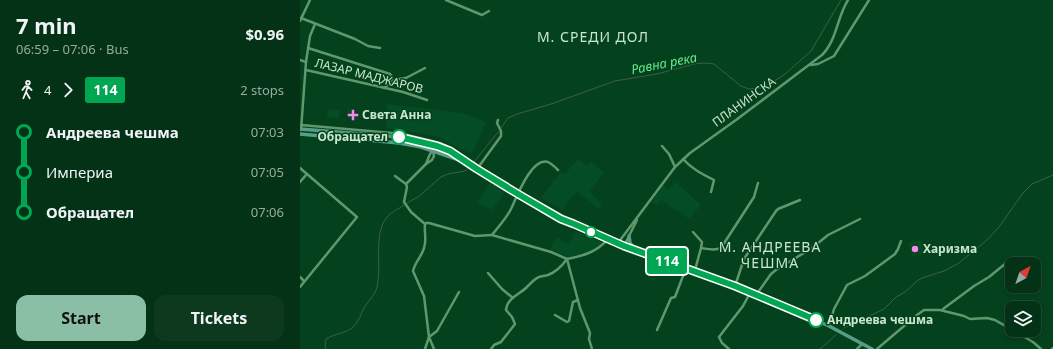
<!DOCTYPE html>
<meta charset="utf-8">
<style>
:root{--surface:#033216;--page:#0d3a1f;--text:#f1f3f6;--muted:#97aaa1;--line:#244d35;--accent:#8abfa5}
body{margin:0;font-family:"Noto Sans",sans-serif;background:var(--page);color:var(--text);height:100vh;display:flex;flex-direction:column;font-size:15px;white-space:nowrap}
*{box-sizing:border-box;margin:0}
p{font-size:13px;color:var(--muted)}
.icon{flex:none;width:22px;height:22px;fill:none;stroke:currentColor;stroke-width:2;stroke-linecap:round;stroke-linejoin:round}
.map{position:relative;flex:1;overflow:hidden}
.panel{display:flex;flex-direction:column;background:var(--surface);width:300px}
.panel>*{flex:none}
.badge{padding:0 8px;border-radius:3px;font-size:14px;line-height:26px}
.needle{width:26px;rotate:40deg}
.tools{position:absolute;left:705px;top:257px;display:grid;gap:8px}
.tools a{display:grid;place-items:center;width:36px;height:36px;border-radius:8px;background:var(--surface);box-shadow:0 2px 6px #0003,0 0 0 1px var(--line);font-size:20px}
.map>.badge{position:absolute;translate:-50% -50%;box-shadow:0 0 0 2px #fff}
.legs{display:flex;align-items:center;gap:6px;height:44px;padding:0 16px;font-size:13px}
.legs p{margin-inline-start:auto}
.headline{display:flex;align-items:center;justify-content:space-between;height:68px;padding:0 16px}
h1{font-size:22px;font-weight:700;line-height:30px}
.button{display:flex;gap:8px;margin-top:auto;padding:8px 16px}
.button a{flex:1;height:46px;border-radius:12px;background:var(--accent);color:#111;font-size:16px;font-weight:700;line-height:46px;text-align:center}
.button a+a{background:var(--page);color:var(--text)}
ul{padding:0 16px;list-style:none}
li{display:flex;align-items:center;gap:14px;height:40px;font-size:15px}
li i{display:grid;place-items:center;width:6px;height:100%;margin:0 5px;background:currentColor}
li i::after{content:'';width:10px;height:10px;margin:-5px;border:3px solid;border-radius:50%;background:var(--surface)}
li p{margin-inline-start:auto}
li:first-child i{background:linear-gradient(#0000 50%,currentColor 0)}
li:last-child i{background:linear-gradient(currentColor 50%,#0000 0)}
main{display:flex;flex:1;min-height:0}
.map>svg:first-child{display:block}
</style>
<main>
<section class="panel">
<div class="headline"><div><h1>7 min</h1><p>06:59 – 07:06 · Bus</p></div><b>$0.96</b></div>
<div class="legs"><svg class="icon" aria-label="walk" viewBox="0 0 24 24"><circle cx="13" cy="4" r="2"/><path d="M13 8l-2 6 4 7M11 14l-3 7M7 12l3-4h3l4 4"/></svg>4<svg class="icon" aria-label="forward" viewBox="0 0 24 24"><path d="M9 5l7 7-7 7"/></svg><b class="badge" style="background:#00a651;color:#fff">114</b><p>2 stops</p></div>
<ul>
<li><i style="color:#00a651"></i><b>Андреева чешма</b><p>07:03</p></li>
<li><i style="color:#00a651"></i><span>Империа</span><p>07:05</p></li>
<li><i style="color:#00a651"></i><b>Обращател</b><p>07:06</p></li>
</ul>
<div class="button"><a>Start</a><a>Tickets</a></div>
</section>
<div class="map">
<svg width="753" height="349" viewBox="0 0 753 349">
<rect width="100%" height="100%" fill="#04421d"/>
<g fill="#044d24">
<path d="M87,104L162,113L186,122L172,153L160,149L137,136L86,128Z"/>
<path d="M49,108L60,114L57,121L46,115Z"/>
<path d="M28,109L40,111L39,118L27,117Z"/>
<path d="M278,159L287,166L291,162L304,173L289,191L302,205L299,209L277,191L262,210L241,198L261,172L265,174Z"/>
<path d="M375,182L401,205L389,219L378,210L377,211L361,200L357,205L352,202L363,185L369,189Z"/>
<path d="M190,183L205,192L192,210L177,202Z"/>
<path d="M276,231L303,243L291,251L280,255L268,257L250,249L257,237L268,244L270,243Z"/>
<path d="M619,240L624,251L613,256L608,244Z"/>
</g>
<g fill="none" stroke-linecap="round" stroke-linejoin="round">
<g stroke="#3e5e48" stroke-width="1">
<path d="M201,128L208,118L217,114L251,104L315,81L357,74L394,64L404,63L414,64L441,86L449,89L460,88L470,84L485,74L511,51L541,0"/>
<path d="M174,162L199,131"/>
<path d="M107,203L118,197L141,177L148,174L165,171L170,167"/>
<path d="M544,328L584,309L596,297L605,292L617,281L622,278L644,271L659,263L687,240L699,227L723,193L732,184L753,175"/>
<path d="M26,349L25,346L26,339C35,333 46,334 54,326C59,321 61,314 64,308C68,301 75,295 77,287C82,266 73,234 87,217C91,212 99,209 104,205"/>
<path d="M520,349L536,335"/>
</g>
<g stroke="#60986d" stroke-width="2.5">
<path d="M146,0L182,15L189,11"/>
<path d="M1,18L55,39L68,46L80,48"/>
<path d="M0,21L10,0"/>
<path d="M8,48L90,74L92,77C92,82 88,85 84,88"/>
<path d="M0,60L6,62L1,130"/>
<path d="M6,62L10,36L15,24"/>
<path d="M511,65L518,64L534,56L569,0"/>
<path d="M6,70L103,92L127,100"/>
<path d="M92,80L106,78L125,68"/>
<path d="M1,125L103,134L140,143L153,149L169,160"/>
<path d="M362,146L369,154L375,167"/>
<path d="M383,159C392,169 402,174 414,180L411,192"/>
<path d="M126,164L130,154L137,145"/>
<path d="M0,168L57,217L0,287"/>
<path d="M177,169L201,136V131L197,123L198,120"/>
<path d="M95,176L106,184L126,164L132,160L134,156L133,151"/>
<path d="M0,182L7,174"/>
<path d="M106,184L107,187L104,202L111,212L125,224"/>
<path d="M393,232L402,242L401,248"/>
<path d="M318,243L375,167L390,153L436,120L522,55C537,40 537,17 548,0"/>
<path d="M324,246L337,220"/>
<path d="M395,270L401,248C408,249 414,251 421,248L454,197L458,183"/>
<path d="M188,273L202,289L213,298"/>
<path d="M0,277L4,281"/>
<path d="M435,286L444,259L476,211L478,209L500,200"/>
<path d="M456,295L471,274L476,270L512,248L528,235L560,219"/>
<path d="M643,309L674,286L689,277L711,259"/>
<path d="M255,315L267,322L269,321L273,302L278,300"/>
<path d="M529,326L534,309L547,285L565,276L595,254L598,249L601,241"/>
<path d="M357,330L371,298L375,297L386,268"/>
<path d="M125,349L129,337L137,331L159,292"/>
<path d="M134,349L129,337L124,296L113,271C115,262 122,256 124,248C127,240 124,232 125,225L126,223H129L175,236L192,235"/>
<path d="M191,349L194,345L201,342L215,324L212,317L206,310C207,298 219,295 227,287C230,284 234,279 239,277C241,276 245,276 248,275C256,272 262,266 267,259L251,252L192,235C198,227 206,219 211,209C216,199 231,157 248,162C252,164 255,167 258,170"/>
<path d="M292,349L289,339L290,333L280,308L267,259C283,256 297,252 308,239"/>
<path d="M429,349L422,343L419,337L443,306L450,293"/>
<path d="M557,349L562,344"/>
<path d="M577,349L617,315L624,310H640L664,316L670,319L687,318L695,320L733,342L741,349"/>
<path d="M752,349L753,348"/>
</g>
<g stroke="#589e86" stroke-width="3.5">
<path d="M0,129L99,137L137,145L150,151L177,169L261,219L324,246L435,286L529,326L572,349"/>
<path d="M0,134L99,143L121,147L162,161"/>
<path d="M329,236L330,243L334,248"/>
</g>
</g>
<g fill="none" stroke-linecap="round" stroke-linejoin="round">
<g stroke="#fff" stroke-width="9">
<path id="line-1" d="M99,137L137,146L150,151L177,169L218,194L261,219L274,224L324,246L435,286L516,320"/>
</g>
<use href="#line-1" stroke="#00a651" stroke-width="6"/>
</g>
<g fill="#f788ec" stroke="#04421d" stroke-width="1.5">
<path d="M51 109h4v4h4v4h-4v4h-4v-4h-4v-4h4z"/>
<circle cx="615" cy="249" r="4"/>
</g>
<g fill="#fff" stroke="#00a651" stroke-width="2">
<circle cx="99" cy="137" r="7"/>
<circle cx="291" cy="232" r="5"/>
<circle cx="516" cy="320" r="7"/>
</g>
<g text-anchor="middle" stroke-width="3" stroke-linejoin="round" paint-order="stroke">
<g font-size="12" fill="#c9e6cf" stroke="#04421d">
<text transform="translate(69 76) rotate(14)" y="4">ЛАЗАР МАДЖАРОВ</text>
<text transform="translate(444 102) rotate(-36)" y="4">ПЛАНИНСКА</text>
</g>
<g font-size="12" font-weight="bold" fill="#c9e6cf" stroke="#04421d" text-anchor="start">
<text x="62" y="119">Света Анна</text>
<text x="623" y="253">Харизма</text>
</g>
<g font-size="12" font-weight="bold" fill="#c9e6cf" stroke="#04421d" text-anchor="end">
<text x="88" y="141">Обращател</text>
<text x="527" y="324" text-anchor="start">Андреева чешма</text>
</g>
<g font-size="13" font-style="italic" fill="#64e78c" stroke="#04421d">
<text transform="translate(364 63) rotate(-11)" y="5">Равна река</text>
</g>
<g font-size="14" letter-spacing="1" fill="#c9e6cf" stroke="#04421d">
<text x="293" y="42">М. СРЕДИ ДОЛ</text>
<text x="470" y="252">М. АНДРЕЕВА<tspan x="470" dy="16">ЧЕШМА</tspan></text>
</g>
</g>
</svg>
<div class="tools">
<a><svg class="needle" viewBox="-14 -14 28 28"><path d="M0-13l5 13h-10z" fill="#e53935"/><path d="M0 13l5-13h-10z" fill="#97aaa1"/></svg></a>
<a><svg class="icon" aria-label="layers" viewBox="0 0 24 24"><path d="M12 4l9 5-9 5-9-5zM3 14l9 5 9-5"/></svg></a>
</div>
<b class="badge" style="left:367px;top:261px;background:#00a651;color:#fff">114</b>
</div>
</main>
